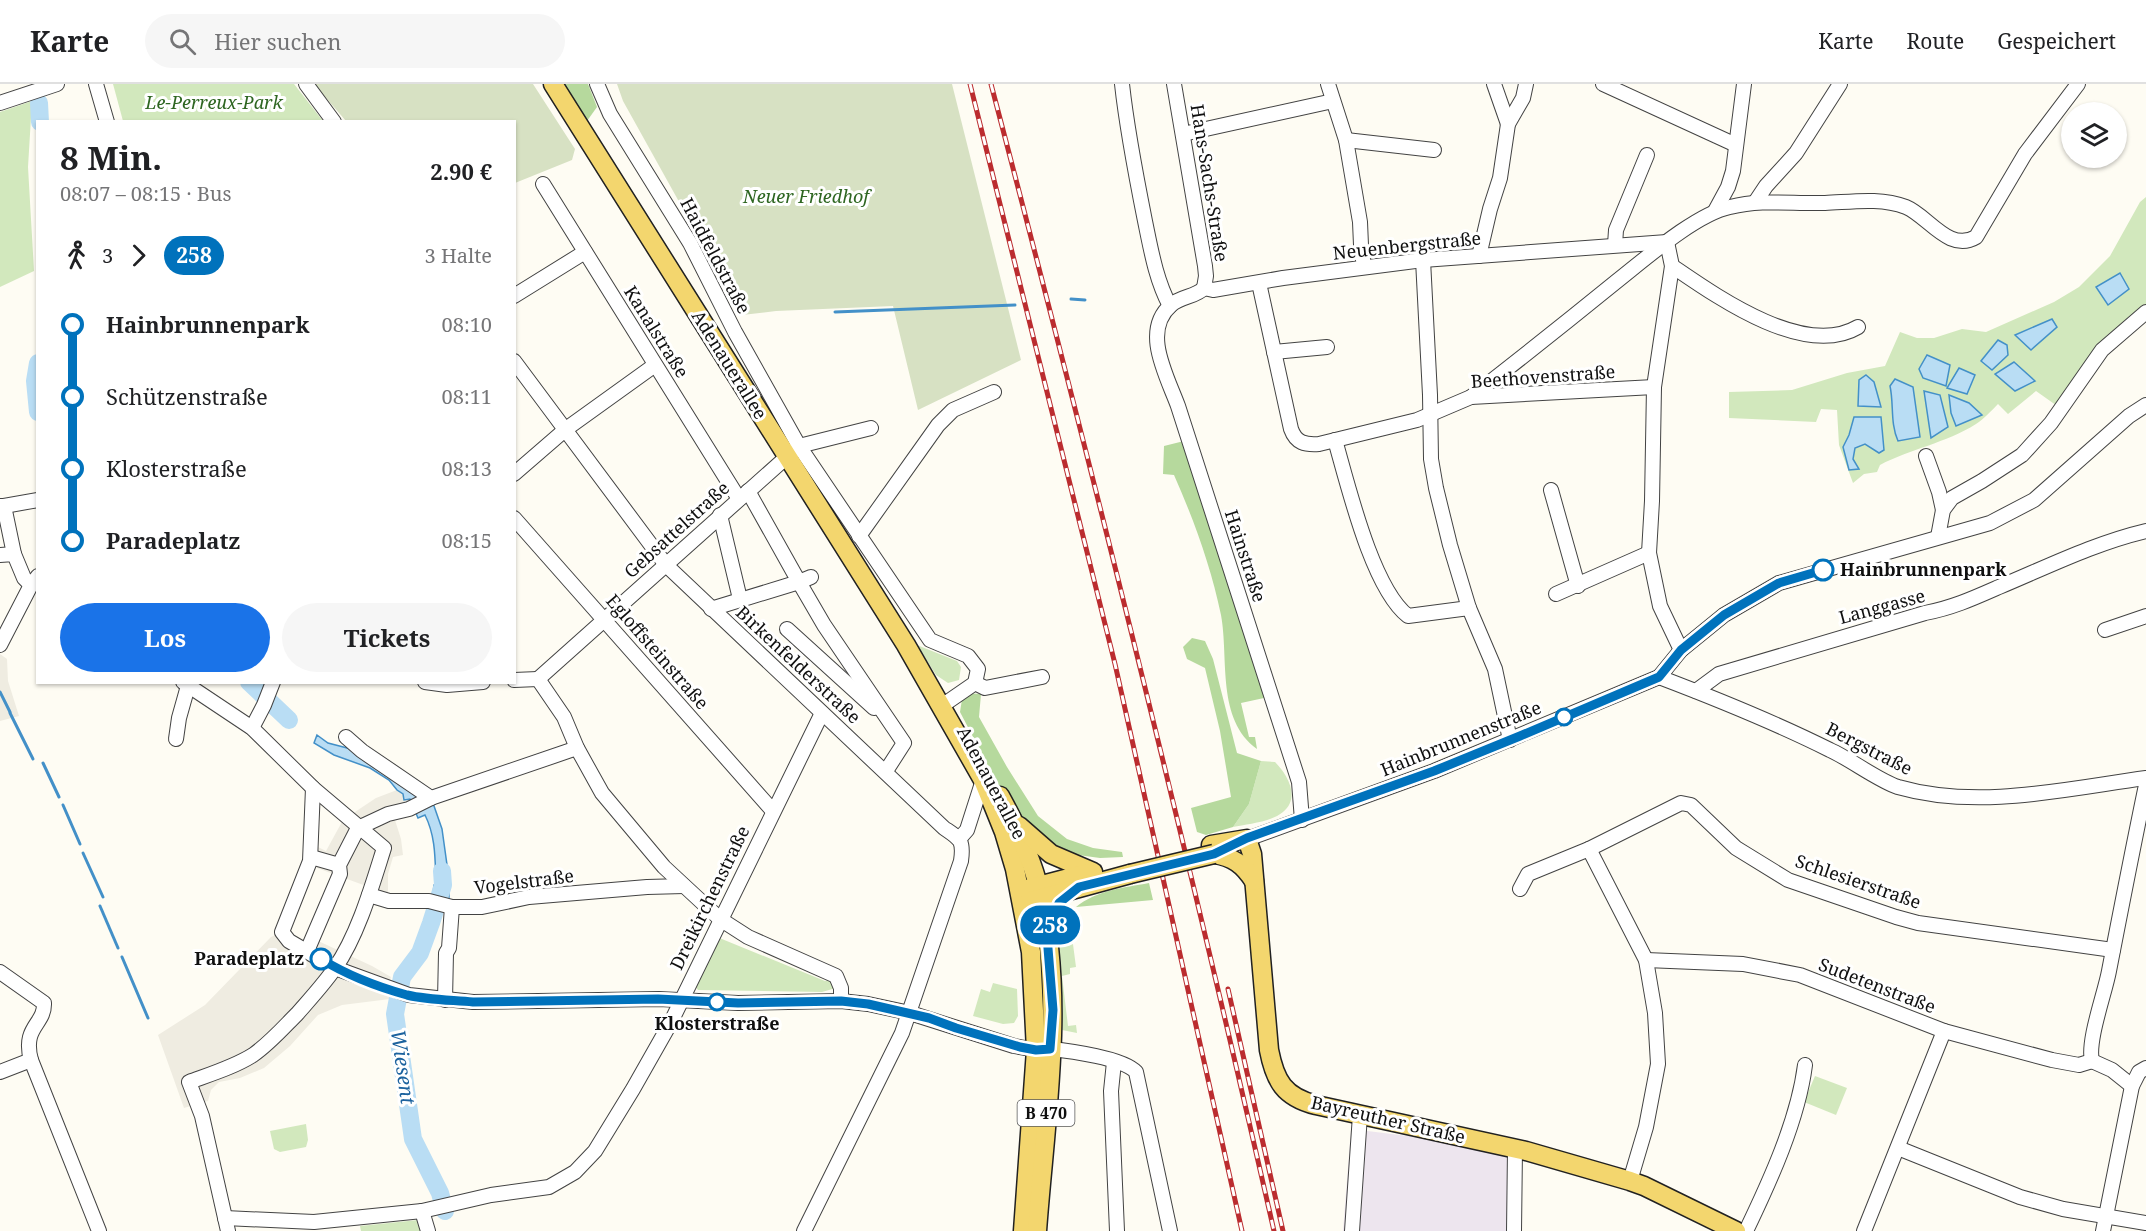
<!DOCTYPE html>
<html lang="de">
<meta charset="utf-8">
<style>
:root{--surface:#fff;--page:#f6f6f6;--text:#202124;--muted:#757577;--line:#e0e0e0;--accent:#1a73e8}
body{margin:0;font-family:"Noto Serif",serif;background:var(--page);color:var(--text);height:100vh;display:flex;flex-direction:column;font-size:22px;white-space:nowrap}
*{box-sizing:border-box;margin:0}
p{font-size:20px;color:var(--muted)}
.icon{flex:none;width:33px;height:33px;fill:none;stroke:currentColor;stroke-width:2;stroke-linecap:round;stroke-linejoin:round}
.map{position:relative;flex:1;overflow:hidden}
.panel{position:absolute;left:36px;top:36px;width:480px;height:564px;display:flex;flex-direction:column;background:var(--surface);border-radius:0px;box-shadow:0 2px 4px #0004}
.panel>*{flex:none}
.badge{padding:0 12px;border-radius:20px;font-size:21px;line-height:39px}
.fabs{position:absolute;left:2061px;top:18px;display:grid;gap:12px}
.fabs a{display:grid;place-items:center;width:66px;height:66px;border-radius:50%;background:var(--surface);box-shadow:0 2px 4px #0004;font-size:30px}
.map>.badge{position:absolute;translate:-50% -50%;box-shadow:0 0 0 3px #fff}
.legs{display:flex;align-items:center;gap:9px;height:66px;padding:0 24px;font-size:20px}
.legs p{margin-inline-start:auto}
.head{display:flex;align-items:center;justify-content:space-between;height:102px;padding:0 24px}
h1{font-size:33px;font-weight:700;line-height:45px}
.button{display:flex;gap:12px;margin-top:auto;padding:12px 24px}
.button a{flex:1;height:69px;border-radius:36px;background:var(--accent);color:#fff;font-size:24px;font-weight:700;line-height:69px;text-align:center}
.button a+a{background:var(--page);color:var(--text)}
ul{padding:0 24px;list-style:none}
li{display:flex;align-items:center;gap:21px;height:72px;font-size:22px}
li i{display:grid;place-items:center;width:9px;height:100%;margin:0 8px;background:currentColor}
li i::after{content:'';width:15px;height:15px;margin:-8px;border:4px solid;border-radius:50%;background:var(--surface)}
li p{margin-inline-start:auto}
li:first-child i{background:linear-gradient(#0000 50%,currentColor 0)}
li:last-child i{background:linear-gradient(currentColor 50%,#0000 0)}
header{display:flex;align-items:center;gap:36px;box-sizing:border-box;height:84px;padding:0 30px;background:var(--surface);border-bottom:2px solid var(--line)}
header strong{font-size:28px}
nav{display:flex;gap:33px;margin-inline-start:auto;font-size:21px}
.search{width:420px;height:54px;background:var(--page);display:flex;align-items:center;gap:15px;box-sizing:border-box;padding:0 21px;border-radius:33px;color:var(--muted);font-size:22px}
.map>svg:first-child{display:block}
</style>
<header>
<strong>Karte</strong>
<div class="search"><svg class="icon" aria-label="search" viewBox="0 0 24 24"><circle cx="10" cy="10" r="6"/><path d="M15 15l6 6"/></svg>Hier suchen</div>
<nav><a>Karte</a><a>Route</a><a>Gespeichert</a></nav>
</header>
<div class="map">
<svg width="2146" height="1147" viewBox="0 0 2146 1147">
<rect width="100%" height="100%" fill="#fefcf3"/>
<path fill="#ede5ee" d="M1351,1045L1515,1065V1147H1343Z"/>
<g fill="#d2e8bd">
<path d="M113,0H294L323,37H123Z"/>
<path d="M32,17L28,83L34,187L0,203V28Z"/>
<path d="M2146,113V226L2102,266L2060,324L2036,307L2008,330L1998,320C1991,327 1984,335 1976,340C1946,359 1910,365 1880,381L1877,388L1864,390L1853,399L1839,361L1837,326L1821,325L1816,338L1729,334V308L1792,306L1847,289L1885,282L1900,248L1917,254H1934L1962,245L1986,248L2054,218L2079,203L2110,172L2140,118Z"/>
<path d="M917,561L957,577L961,583L959,596L948,599L936,591Z"/>
<path d="M1261,677L1275,678C1287,690 1301,713 1283,728C1271,738 1247,740 1233,743L1249,720Z"/>
<path d="M1064,822L1069,830L1076,883L1070,884V890L1062,892L1068,942L1076,941L1077,949L1062,946L1057,839L1058,832Z"/>
<path d="M717,853L825,897L832,895L836,904L822,908L698,906L695,902Z"/>
<path d="M993,899L1017,905L1018,932L1014,939L1003,940L973,932L981,905L990,908Z"/>
<path d="M1815,992L1847,1004L1836,1031L1804,1018Z"/>
<path d="M306,1040L308,1056L306,1063L280,1068L274,1065L270,1047Z"/>
<path d="M418,1136L421,1147H361L360,1142Z"/>
</g>
<g fill="#b6d99d">
<path d="M564,0H588L597,23L587,37Z"/>
<path d="M1184,357L1266,612L1264,614L1241,619L1249,653H1255L1257,665C1216,635 1229,575 1221,531C1211,483 1194,436 1174,391L1163,390L1164,362Z"/>
<path d="M1192,554L1205,557L1213,575L1237,669L1261,677L1249,720L1233,743L1206,751L1197,748L1191,724L1231,713L1220,647L1205,584L1187,575L1183,563Z"/>
<path d="M963,609L981,610L979,633L1007,683L1038,732L1067,755L1093,764L1122,768L1123,773L1100,774L1078,771L1058,762L1046,760L1017,729L995,695L960,628Z"/>
<path d="M1149,799L1153,816L1076,823C1097,806 1123,804 1149,799Z"/>
</g>
<g fill="#d7e1c3">
<path d="M314,0H533L575,65L572,76L515,99L514,38L346,37Z"/>
<path d="M617,0H952L1021,276L918,326L893,222L776,227L742,231L623,17Z"/>
</g>
<g fill="#efece1">
<path d="M0,570L7,575L8,597L19,632L0,637Z"/>
<path d="M397,706L410,714L412,728L394,733L401,755L403,771L393,773L388,790V810L317,784L316,762L326,767L343,736L376,714Z"/>
<path d="M282,848L305,857L314,855L372,882L391,893L387,904L390,915L342,921L318,931L290,962L264,984L240,994L219,998L211,1006L208,1017L184,1024L158,951L205,921L271,853Z"/>
</g>
<g fill="#b9ddf4" stroke="#4390c8" stroke-width="1.5">
<path d="M2120,189L2129,205L2108,221L2096,203Z"/>
<path d="M2052,235L2057,243L2031,266L2015,251Z"/>
<path d="M1998,256L2007,261L2008,271L1992,286L1981,277Z"/>
<path d="M1927,271L1950,281L1946,302L1923,294L1919,285Z"/>
<path d="M2014,278L2035,297L2015,307L1995,290Z"/>
<path d="M1959,284L1975,291L1967,310L1947,304Z"/>
<path d="M1866,291L1874,298L1881,323L1858,322L1859,296Z"/>
<path d="M1895,295L1913,303L1920,353L1898,357C1890,339 1894,320 1890,302Z"/>
<path d="M1924,307L1940,311L1948,343L1931,354Z"/>
<path d="M1949,311L1969,319L1982,331L1956,342L1951,329Z"/>
<path d="M1854,333H1881L1884,366L1879,369L1865,360L1855,364L1853,375L1859,385L1849,386L1843,363L1849,351Z"/>
<path d="M317,651L328,659L351,665L422,710L434,722L442,745L448,788L449,813L433,810L434,801L436,800C435,776 436,753 425,731L418,734L410,715L404,716L403,710L397,706L389,696L370,684L334,671L314,659Z"/>
</g>
<g fill="none" stroke-linecap="round" stroke-linejoin="round">
<g stroke="#4390c8" stroke-width="3">
<path d="M1071,215L1085,216"/>
<path d="M835,228L1015,221"/>
<path d="M0,608L10,628"/>
<path d="M10,629L33,675"/>
<path d="M43,679L59,713"/>
<path d="M63,721L80,760"/>
<path d="M83,769L103,813"/>
<path d="M100,822L118,864"/>
<path d="M122,873L148,934"/>
</g>
<g stroke="#b9ddf4" stroke-width="18">
<path d="M39,19L40,38"/>
<path d="M38,279L35,297L38,328"/>
<path d="M249,598L289,636"/>
<path d="M442,787L443,801L431,839L420,869L402,893L395,930L413,1055L440,1109L445,1127"/>
</g>
<g stroke="#434343" stroke-width="16">
<g id="minor">
<path d="M96,0L107,38"/>
<path d="M306,0L334,38"/>
<path d="M597,0L610,30L690,159L735,248L799,362L930,556L968,572L978,585L975,599L946,619"/>
<path d="M1122,0C1127,46 1136,92 1145,137C1151,166 1156,196 1170,222"/>
<path d="M1174,0L1205,182L1206,192L1204,204"/>
<path d="M1328,0L1346,56L1360,138L1361,161L1364,183"/>
<path d="M1494,0L1508,40"/>
<path d="M1603,0L1736,61"/>
<path d="M0,19L57,0"/>
<path d="M1183,50L1333,17"/>
<path d="M1346,56L1434,66"/>
<path d="M543,100L739,415"/>
<path d="M1756,117L1766,102L1796,69L1840,0"/>
<path d="M1715,127L1728,103L1733,87L1744,0"/>
<path d="M1667,158L1672,182L1654,303L1652,417L1649,469L1660,522L1681,566"/>
<path d="M1615,161L1616,146L1647,71"/>
<path d="M1479,172L1490,125L1500,94L1508,40L1523,14L1526,0"/>
<path d="M1423,176L1430,311L1431,375L1436,404L1450,461L1469,524L1495,585L1510,656"/>
<path d="M1672,182C1716,212 1804,275 1858,243"/>
<path d="M1259,199L1291,345C1296,359 1305,361 1319,360L1417,336L1471,313L1654,303"/>
<path d="M1204,204C1196,213 1181,212 1171,221C1141,247 1167,292 1178,322L1299,698L1302,736"/>
<path d="M1204,204L1213,206L1283,194L1423,176L1667,158"/>
<path d="M514,212L585,168"/>
<path d="M1274,268L1327,263"/>
<path d="M514,277L666,481L944,744C960,755 964,756 961,777L902,949L804,1147"/>
<path d="M1471,313C1520,275 1569,236 1617,197C1645,175 1696,130 1730,123C1763,115 1791,120 1825,119C1851,118 1880,113 1906,123C1928,132 1949,169 1976,153L2025,70L2078,0"/>
<path d="M1335,356C1348,401 1372,504 1408,532L1469,524"/>
<path d="M1926,372L1939,408L1943,426"/>
<path d="M514,390L566,345L655,281"/>
<path d="M1551,406L1578,502"/>
<path d="M0,422H4L14,470"/>
<path d="M4,422L38,416"/>
<path d="M720,431L740,515"/>
<path d="M514,434L773,727"/>
<path d="M859,452L938,341L953,326L994,308"/>
<path d="M1938,453L1943,426L1952,414L1982,397L2022,371L2051,339L2102,266L2146,228"/>
<path d="M0,471L14,470L24,494L31,501"/>
<path d="M811,493L799,498L824,541L904,659L886,687"/>
<path d="M1556,510L1649,469"/>
<path d="M711,525L799,498L748,407"/>
<path d="M787,545L874,624"/>
<path d="M2105,546L2146,532"/>
<path d="M0,561L31,501L38,492"/>
<path d="M1659,593C1717,615 1774,638 1830,666C1850,675 1879,697 1898,703C1978,726 2066,705 2146,694"/>
<path d="M538,595L564,633L577,664L602,709L664,783L720,835L748,853L836,892L841,904V917"/>
<path d="M538,595L799,362L871,344"/>
<path d="M514,596L538,595"/>
<path d="M183,598L252,644L313,704L384,764C372,802 358,851 335,884C324,900 310,915 297,930C283,944 269,960 253,971C234,983 211,990 189,998L202,1032L228,1147"/>
<path d="M425,598L447,601L483,598"/>
<path d="M975,599L985,604L1042,593"/>
<path d="M1696,607L1719,590L1925,529C1952,524 1974,514 1999,503C2047,483 2095,459 2146,447"/>
<path d="M252,644L264,621L273,598"/>
<path d="M346,653L362,667L431,714"/>
<path d="M176,655L179,634L188,602"/>
<path d="M313,704L310,777L282,848L289,857L335,884L409,911L473,918L659,915L738,919L841,917L868,920L910,929L1014,962L1036,966"/>
<path d="M959,755L967,746L983,696"/>
<path d="M1239,758L1434,687L1659,593L1681,566L1724,531L1779,499L1990,439L2034,416L2129,332L2146,321"/>
<path d="M1589,765L1681,719L1691,721L1736,764L1788,796L1896,833L1918,839L2113,866"/>
<path d="M311,773L339,781"/>
<path d="M1520,805L1528,790L1589,765L1646,876L1655,929L1658,980L1646,1043L1630,1097"/>
<path d="M369,811L389,817H429L452,823H482L529,813L647,803L684,802"/>
<path d="M307,867L340,790L339,781L358,744L388,730L409,725L431,714L577,664"/>
<path d="M1646,876L1743,880L1800,891L1944,947L2052,976L2079,981L2092,977"/>
<path d="M0,888L44,919C45,941 22,942 31,976L99,1147"/>
<path d="M445,916L446,869L449,864L452,823"/>
<path d="M1050,965C1071,967 1123,974 1136,988L1170,1147"/>
<path d="M2092,977C2087,957 2105,909 2109,887C2121,825 2133,763 2146,701"/>
<path d="M2092,977L2112,986L2132,1002"/>
<path d="M1114,978L1111,1007L1117,1147"/>
<path d="M0,988L31,976"/>
<path d="M1898,1064L2020,1113L2063,1125L2146,1139"/>
<path d="M422,1127L428,1147"/>
<path d="M225,1134L314,1138L422,1127L491,1111L549,1103L575,1088L595,1067L633,1005L671,938L822,629"/>
<path d="M1352,1147L1360,1031"/>
<path d="M1514,1147L1515,1065"/>
<path d="M1746,1147C1770,1097 1798,1036 1805,981"/>
<path d="M1864,1147L1944,947"/>
<path d="M2103,1147L2132,1002L2139,988L2146,984"/>
</g>
</g>
<g stroke="#212121" stroke-width="21">
<g id="major">
<path d="M553,0L906,561L983,696L1004,748L1015,785L1031,868L1036,966L1023,1147"/>
<path d="M1000,712C1016,741 1031,772 1039,805C1066,914 1045,1036 1037,1147"/>
<path d="M1019,742L1051,770L1093,788"/>
<path d="M1211,761L1247,755L1252,770L1269,966C1275,997 1284,1013 1316,1021L1526,1067L1630,1097L1644,1102L1736,1147"/>
<path d="M1214,770C1233,773 1243,780 1254,797"/>
<path d="M1027,805L1088,789"/>
<path d="M1031,817L1130,790"/>
</g>
</g>
<use href="#minor" stroke="#fff" stroke-width="14"/>
<use href="#major" stroke="#f3d66e" stroke-width="18"/>
<g stroke="#bb2c2f" stroke-width="5">
<g id="rail">
<path d="M970,0L1115,580L1242,1147"/>
<path d="M991,0C1091,381 1187,763 1274,1147"/>
<path d="M1228,905L1283,1147"/>
</g>
</g>
<use href="#rail" stroke="#fff" stroke-width="3" stroke-dasharray="9" stroke-linecap="butt"/>
<g stroke="#212121" stroke-width="21" stroke-linecap="butt">
<path id="major-bridge" d="M1130,790L1214,770"/>
</g>
<use href="#major-bridge" stroke="#f3d66e" stroke-width="18"/>
</g>
<g fill="none" stroke-linecap="round" stroke-linejoin="round">
<g stroke="#fff" stroke-width="14">
<path id="line-1" d="M321,875C347,891 378,903 407,911C428,916 452,916 473,918L658,915L738,919L841,917L868,920L929,934L956,944L1020,963L1036,966L1050,965L1053,926L1047,852L1059,819L1079,803L1214,770L1247,754L1434,687L1520,652L1659,593L1681,566L1724,531L1779,499L1823,486"/>
</g>
<use href="#line-1" stroke="#0072bc" stroke-width="9"/>
</g>
<g fill="#fff" stroke="#0072bc" stroke-width="3">
<circle cx="1823" cy="486" r="10"/>
<circle cx="1564" cy="633" r="8"/>
<circle cx="321" cy="875" r="10"/>
<circle cx="717" cy="918" r="8"/>
</g>
<g text-anchor="middle" stroke-width="6" stroke-linejoin="round" paint-order="stroke">
<rect fill="#fff" stroke="#585858" stroke-width="1.5" x="1017.5" y="1016" width="57" height="26" rx="4.5"/>
<g font-size="16" font-weight="bold" fill="#101010">
<text x="1046" y="1035">B 470</text>
</g>
<g font-size="18" font-style="italic" fill="#2e6621" stroke="#fff">
<text x="214" y="25">Le-Perreux-Park</text>
<text x="806" y="119">Neuer Friedhof</text>
</g>
<g font-size="18" fill="#101010" stroke="#fff">
<text transform="translate(1209 99) rotate(81)" y="6">Hans-Sachs-Straße</text>
<text transform="translate(1407 162) rotate(-6)" y="6">Neuenbergstraße</text>
<text transform="translate(715 172) rotate(62)" y="6">Haidfeldstraße</text>
<text transform="translate(656 248) rotate(58)" y="6">Kanalstraße</text>
<text transform="translate(729 281) rotate(58)" y="6">Adenauerallee</text>
<text transform="translate(1543 293) rotate(-4)" y="6">Beethovenstraße</text>
<text transform="translate(677 446) rotate(-42)" y="6">Gebsattelstraße</text>
<text transform="translate(1245 472) rotate(72)" y="6">Hainstraße</text>
<text transform="translate(1882 523) rotate(-15)" y="6">Langgasse</text>
<text transform="translate(657 568) rotate(49)" y="6">Egloffsteinstraße</text>
<text transform="translate(798 581) rotate(43)" y="6">Birkenfelderstraße</text>
<text transform="translate(1461 655) rotate(-22)" y="6">Hainbrunnenstraße</text>
<text transform="translate(1869 665) rotate(27)" y="6">Bergstraße</text>
<text transform="translate(991 699) rotate(62)" y="6">Adenauerallee</text>
<text transform="translate(524 798) rotate(-7)" y="6">Vogelstraße</text>
<text transform="translate(1858 798) rotate(19)" y="6">Schlesierstraße</text>
<text transform="translate(710 814) rotate(-64)" y="6">Dreikirchenstraße</text>
<text transform="translate(1877 902) rotate(21)" y="6">Sudetenstraße</text>
<text transform="translate(1388 1036) rotate(13)" y="6">Bayreuther Straße</text>
</g>
<g font-size="18" font-weight="bold" fill="#101010" stroke="#fff" text-anchor="start">
<text x="1840" y="492">Hainbrunnenpark</text>
<text x="304" y="881" text-anchor="end">Paradeplatz</text>
<text x="717" y="946" text-anchor="middle">Klosterstraße</text>
</g>
<g font-size="20" font-style="italic" fill="#1c629e" stroke="#fff">
<text transform="translate(403 983) rotate(82)" y="7">Wiesent</text>
</g>
</g>
</svg>
<div class="fabs">
<a><svg class="icon" aria-label="layers" viewBox="0 0 24 24"><path d="M12 4l9 5-9 5-9-5zM3 14l9 5 9-5"/></svg></a>
</div>
<b class="badge" style="left:1050px;top:841px;background:#0072bc;color:#fff">258</b>
<section class="panel">
<div class="head"><div><h1>8 Min.</h1><p>08:07 – 08:15 · Bus</p></div><b>2.90 €</b></div>
<div class="legs"><svg class="icon" aria-label="walk" viewBox="0 0 24 24"><circle cx="13" cy="4" r="2"/><path d="M13 8l-2 6 4 7M11 14l-3 7M7 12l3-4h3l4 4"/></svg>3<svg class="icon" aria-label="forward" viewBox="0 0 24 24"><path d="M9 5l7 7-7 7"/></svg><b class="badge" style="background:#0072bc;color:#fff">258</b><p>3 Halte</p></div>
<ul>
<li><i style="color:#0072bc"></i><b>Hainbrunnenpark</b><p>08:10</p></li>
<li><i style="color:#0072bc"></i><span>Schützenstraße</span><p>08:11</p></li>
<li><i style="color:#0072bc"></i><span>Klosterstraße</span><p>08:13</p></li>
<li><i style="color:#0072bc"></i><b>Paradeplatz</b><p>08:15</p></li>
</ul>
<div class="button"><a>Los</a><a>Tickets</a></div>
</section>
</div>
